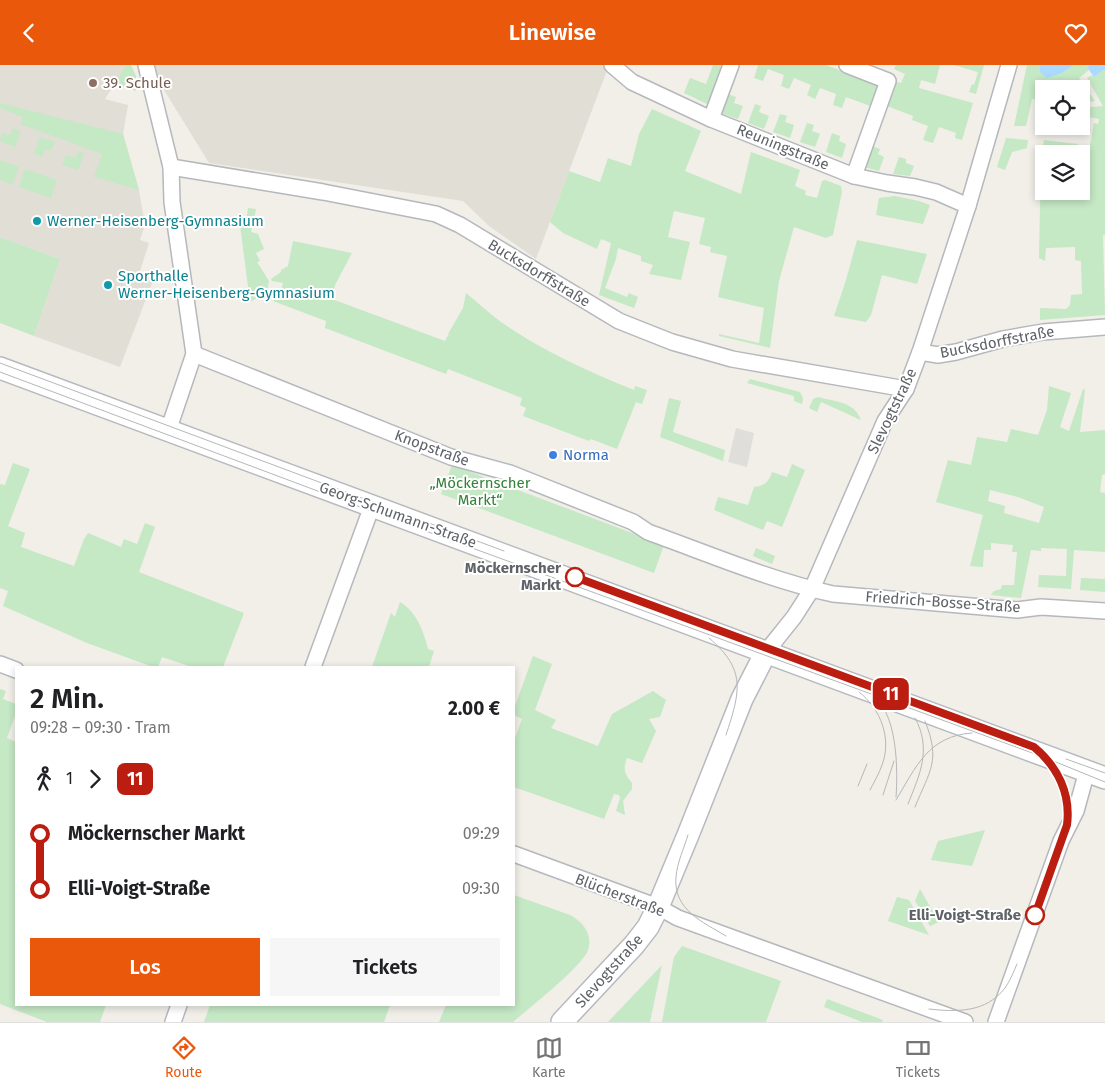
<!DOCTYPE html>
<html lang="de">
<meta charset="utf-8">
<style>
:root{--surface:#fff;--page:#f6f6f6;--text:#202124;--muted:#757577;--line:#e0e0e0;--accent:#ea580c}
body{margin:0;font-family:"Fira Sans",sans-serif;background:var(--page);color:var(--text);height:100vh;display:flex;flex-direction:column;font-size:19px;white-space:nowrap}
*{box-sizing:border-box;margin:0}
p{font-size:16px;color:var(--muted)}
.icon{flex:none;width:28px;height:28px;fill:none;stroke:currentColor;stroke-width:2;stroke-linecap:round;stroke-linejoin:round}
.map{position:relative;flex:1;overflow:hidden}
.panel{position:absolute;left:15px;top:601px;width:500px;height:340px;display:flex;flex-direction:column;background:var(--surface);border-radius:0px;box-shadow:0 2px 8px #0003}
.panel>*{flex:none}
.badge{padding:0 10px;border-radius:8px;font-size:18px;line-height:32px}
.fabs{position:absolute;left:1035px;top:15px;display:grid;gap:10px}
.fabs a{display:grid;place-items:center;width:55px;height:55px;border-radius:0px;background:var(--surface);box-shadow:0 2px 8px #0003;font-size:25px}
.map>.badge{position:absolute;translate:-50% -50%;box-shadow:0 0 0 2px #fff}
.legs{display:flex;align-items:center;gap:8px;height:55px;padding:0 15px;font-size:16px}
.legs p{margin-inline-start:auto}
.head{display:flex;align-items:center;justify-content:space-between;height:85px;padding:0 15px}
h1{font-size:28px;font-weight:600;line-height:38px}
.cta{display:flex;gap:10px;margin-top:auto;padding:10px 15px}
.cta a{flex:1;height:58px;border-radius:0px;background:var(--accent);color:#fff;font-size:20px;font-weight:600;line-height:58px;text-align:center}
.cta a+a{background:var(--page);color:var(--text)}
ul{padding:0 15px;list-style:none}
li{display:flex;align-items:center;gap:18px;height:55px;font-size:19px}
li i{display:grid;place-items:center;width:8px;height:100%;margin:0 6px;background:currentColor}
li i::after{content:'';width:12px;height:12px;margin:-6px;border:4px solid;border-radius:50%;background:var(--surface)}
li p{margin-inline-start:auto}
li:first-child i{background:linear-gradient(#0000 50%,currentColor 0)}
li:last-child i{background:linear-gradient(currentColor 50%,#0000 0)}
header{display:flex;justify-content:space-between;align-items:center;height:65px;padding:0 15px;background:var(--accent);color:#fff;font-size:22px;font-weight:600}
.menu{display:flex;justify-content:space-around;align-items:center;height:70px;border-top:1px solid var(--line);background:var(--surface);font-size:14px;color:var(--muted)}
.menu a{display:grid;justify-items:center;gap:2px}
.menu .current{color:var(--accent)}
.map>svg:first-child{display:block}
</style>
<header><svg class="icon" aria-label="back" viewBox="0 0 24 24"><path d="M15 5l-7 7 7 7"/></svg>Linewise<svg class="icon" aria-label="heart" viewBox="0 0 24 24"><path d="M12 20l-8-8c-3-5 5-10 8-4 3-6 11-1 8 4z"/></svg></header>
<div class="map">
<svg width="1105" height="957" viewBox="0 0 1105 957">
<rect width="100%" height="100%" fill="#f1efe8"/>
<path fill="#e0deda" d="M736,363L754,368L747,402L728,397Z"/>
<g fill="#e1ded6">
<path d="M0,0H129L115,18L105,34L128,40L123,69L139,125L145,160L140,175L149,178L139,209L154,213L120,302L34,271L60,194L0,172Z"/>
<path d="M152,0H609L536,194L489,161L463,136L209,98L156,12Z"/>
</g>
<g fill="#c5e8c5" fill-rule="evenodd">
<path d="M125,0H131L136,11V26L115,18L126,1Z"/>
<path d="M713,0H725L711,41L684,28L690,13L706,19Z"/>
<path d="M758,0H826L876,19L879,24L873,42L846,32L842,43L833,40L836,29L820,23L815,34L807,30L811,20L794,13L789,24L781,21L784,10L768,4L763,16L754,13Z"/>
<path d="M896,0H940L935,19L921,15L919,23L973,38L962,75L955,73L956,68L939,62L933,78L923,75L928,61L912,55L913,51L887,41L896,17L901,18L905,9L894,4Z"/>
<path d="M954,0H984L976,29L969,27L972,19L974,20L978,7Z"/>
<path d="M1027,0H1040V7L1062,8L1074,0H1090L1087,2L1089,5L1079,13L1095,36L1081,38V24H1044V36L1032,34L1026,61H1014Z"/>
<path d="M1105,4V170H1103L1105,250L1040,255V243L1066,244L1070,240L1071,230L1082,229L1081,196L1075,195V182L1046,183L1045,196L1039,193L1041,93L1044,75L1078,79V83L1089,85L1094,58L1098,59L1099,54L1083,51L1081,55V43L1103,41L1087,13L1092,10L1094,12ZM1044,89H1081V126H1044Z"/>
<path d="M728,29L736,32L734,38L743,41L738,54L723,49V45Z"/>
<path d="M0,38L123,69L139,125L94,112L102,89L20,59L23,52L0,43Z"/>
<path d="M755,39L761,41L759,47L769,51L764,64L748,58Z"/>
<path d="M652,44L701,66L685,106L741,129L751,87L800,105L795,121L806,126L805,130L817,133L822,116L825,115L841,121L842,127L833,170L826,173L794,162L779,216L770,283L719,271V269L759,278L764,243L718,232L727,191L710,187L711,182L699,179L705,153L674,146L668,172L690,177L681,215L649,209L653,200L641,196V191L618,183L616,194L605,223L627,232L629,228L638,232L634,243L599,230L611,178L601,174L597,184L563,168L550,157L569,106L600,117L608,93L631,101L639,69Z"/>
<path d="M780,49L787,51L785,57L794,60L790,73L773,67Z"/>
<path d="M807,58L814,60L812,66L820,69L815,82L800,77Z"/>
<path d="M13,63L21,66L15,82L0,76L2,68L10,70Z"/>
<path d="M832,68L840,71L839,76L846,79L842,93L826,87Z"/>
<path d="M40,72L55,77L51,86L45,84L42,92L34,89Z"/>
<path d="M1006,73L1028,75L1027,83L1012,87L1005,105L997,102Z"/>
<path d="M872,81L880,84L878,89L884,92L879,106L864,102Z"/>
<path d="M78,86L84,88L78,105L62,100L66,90L76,93Z"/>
<path d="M899,92L906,94V98L914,101L910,111L893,109Z"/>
<path d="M0,95L19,102L12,120L0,115Z"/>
<path d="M25,104L57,115L51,133L19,122Z"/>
<path d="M895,131L919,136L930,140L923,159L876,150L879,133Z"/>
<path d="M248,143L256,144L251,167L258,169L264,184L256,188L260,196L257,197L269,216L267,227L250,237L240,160L246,157Z"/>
<path d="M0,172L60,194L34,271L0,258Z"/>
<path d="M857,175L927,189L917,219L882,210L871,250L866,257L834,251L846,215Z"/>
<path d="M293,176L352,188L335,220L332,234L445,276L448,270L451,271L448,269L463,243L466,228C477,237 489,248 501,257C542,286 587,306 634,325L635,321L647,325L642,339L636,337L617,384L591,374L589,376L523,351L526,343L520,340L522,333L448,304L446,309L325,263L326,256L273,236L280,231L283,218L272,216L271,214L281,207V205L288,201Z"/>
<path d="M750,314L800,327L803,333L802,339L794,336V331L747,318Z"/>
<path d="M1049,321L1071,328L1060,362L1069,366L1083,324L1085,325L1080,367L1105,365V409L1102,410L1100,427L1105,428V487L1074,485L1071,524L1038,522L1039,510L1066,511L1067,484L1041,483V486L1031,485L1021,533L991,530L994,526L1001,524L1002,520H1014L1017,487H1012L1013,480L991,478V485H984L983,502L970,501L983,450L936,437L948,395L971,400L977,372L1007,377L1011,364L1038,370L1047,345ZM990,425L1018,432L1044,442L1039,458L1004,448L1005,441L988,436Z"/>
<path d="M818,332C835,337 854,336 861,355L821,337L817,347L809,343L813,334Z"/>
<path d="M669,333L681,336L673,367L725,385L723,396L660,372Z"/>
<path d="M13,398L30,404L8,461L25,468L21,482L74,501L84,474L88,468L121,482L124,474L137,479L145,458L155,462L139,507L244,548L223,602H192L162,592L158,602H153L87,578L3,541L8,526L0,523V419L5,420Z"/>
<path d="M792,399L805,405L782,462L767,456L763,465L714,445L718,432L748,440L754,422C764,421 769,417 772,407L787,412Z"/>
<path d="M452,400L664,480L654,508L441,429Z"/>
<path d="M756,483L775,491L772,499L753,491Z"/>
<path d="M1081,513L1105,514V527L1080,525Z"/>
<path d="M400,537C416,546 424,567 428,584L434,586L429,602H372L391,548L395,552Z"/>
<path d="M533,591L552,599L535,645L556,655L551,663L598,681L612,649L653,626L666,635L660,652L649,654L656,666L642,698L627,693C623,703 624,709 632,718V724L623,736L625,750L616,746L620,733L619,730L614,729L604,754L514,722V676L522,654L514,650V644Z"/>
<path d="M0,624L6,626L3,634L16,639V648L7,673L16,677V940H106L100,957H47L0,939Z"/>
<path d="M985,765L972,801L931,795L938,776Z"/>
<path d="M920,824L939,857L930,861L915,836Z"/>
<path d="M514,830L570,850C583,857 593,869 588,885C582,902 529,943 513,957H439L446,940H514Z"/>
<path d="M897,832L909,835L929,870L888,856Z"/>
<path d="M682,881L781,916L766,957H662L674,892Z"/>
<path d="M662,900L650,957H608Z"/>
<path d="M827,934L883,955L882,957H862L824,942Z"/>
<path d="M210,940H390L384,957H204Z"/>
</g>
<g fill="#aadaff">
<path d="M1040,0H1074L1062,8L1047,13L1040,7Z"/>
<path d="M1090,0H1105V4L1094,12L1087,2Z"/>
</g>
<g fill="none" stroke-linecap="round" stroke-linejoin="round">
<g stroke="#b5b8bc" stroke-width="18">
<g id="street">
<path d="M146,0L171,102L172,137L194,289L168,366"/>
<path d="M612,0L632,17L711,54L854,111L887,118L915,122L936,127L968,141"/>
<path d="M847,0L888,16L854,111"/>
<path d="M711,54L731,0"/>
<path d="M171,102L323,127L436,149L460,160L619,256L672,277L732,294L906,324"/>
<path d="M920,287L938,290L956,287L1003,274L1043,267L1105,262"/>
<path d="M194,289L431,384L451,392L510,408L633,457L648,467C709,489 770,515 833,529L1017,545L1041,542L1105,546"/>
<path d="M766,587L794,552L812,524L885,356L906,324L920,287L968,141L1009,0"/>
<path d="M0,599L16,605"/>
<path d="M313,602L372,441"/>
<path d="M514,789L658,842L678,853L965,957"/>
<path d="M173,957L179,940"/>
<path d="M996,957L1061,776L1076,746L1087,706"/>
</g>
</g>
<g stroke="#b6babf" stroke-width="24">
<g id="secondary">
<path d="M0,303L1105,713"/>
<path d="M562,957L634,880L648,862L658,842L688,770L742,634L766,587"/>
</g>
</g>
<use href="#street" stroke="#fff" stroke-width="15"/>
<use href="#secondary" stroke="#fff" stroke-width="21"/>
<g stroke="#b6b7b8" stroke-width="1">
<path d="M0,298L504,486"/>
<path d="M0,307L371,446L1046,693L1105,717"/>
<path d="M583,515L780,588"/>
<path d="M709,573C747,605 740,627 726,670"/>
<path d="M859,627C881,644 892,674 882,700C879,709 874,717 870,725"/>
<path d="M881,639C897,661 898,705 896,732"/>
<path d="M1046,693C1068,721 1072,743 1061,776"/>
<path d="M1066,694L1105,708"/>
<path d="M858,721L867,699"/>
<path d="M883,730L894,696"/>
<path d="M896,735C916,702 928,671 972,668"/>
<path d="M908,739C920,709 932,684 915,653"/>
<path d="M915,742C930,705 941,696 925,656"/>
<path d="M688,770C684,783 677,798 676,812C673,845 703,857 726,871"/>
<path d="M929,944C956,947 986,948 1005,923C1010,916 1014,906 1017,899"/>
</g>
</g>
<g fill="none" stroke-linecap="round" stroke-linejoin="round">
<g stroke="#fff" stroke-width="11">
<path id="line-1" d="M575,512L1034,682C1058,702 1071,729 1067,760L1035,850"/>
</g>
<use href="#line-1" stroke="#bb1e10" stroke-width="8"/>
</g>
<circle fill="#8d6e63" stroke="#fff" stroke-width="2" cx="93" cy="18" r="5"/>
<g fill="#0f9aa8" stroke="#fff" stroke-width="2">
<circle cx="37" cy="156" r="5"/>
<circle cx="108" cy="220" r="5"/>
</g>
<circle fill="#3f7fe0" stroke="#fff" stroke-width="2" cx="553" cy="390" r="5"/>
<g fill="#fff" stroke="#bb1e10" stroke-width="2.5">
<circle cx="575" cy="512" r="9"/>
<circle cx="1035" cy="850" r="9"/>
</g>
<g text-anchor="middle" stroke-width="4" stroke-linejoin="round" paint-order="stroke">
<g font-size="15" fill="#785e54" stroke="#fff" text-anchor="start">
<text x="103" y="23">39. Schule</text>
</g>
<g font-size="15" fill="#5f6368" stroke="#fff">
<text transform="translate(783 82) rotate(22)" y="5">Reuningstraße</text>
<text transform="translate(539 208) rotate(31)" y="5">Bucksdorffstraße</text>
<text transform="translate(997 277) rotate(-11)" y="5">Bucksdorffstraße</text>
<text transform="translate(892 346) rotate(-64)" y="5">Slevogtstraße</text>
<text transform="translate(432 383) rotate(20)" y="5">Knopstraße</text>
<text transform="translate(398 450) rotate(20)" y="5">Georg-Schumann-Straße</text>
<text transform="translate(943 537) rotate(4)" y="5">Friedrich-Bosse-Straße</text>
<text transform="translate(620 830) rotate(21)" y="5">Blücherstraße</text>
<text transform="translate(609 906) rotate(-48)" y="5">Slevogtstraße</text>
</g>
<g font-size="15" fill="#0d838f" stroke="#fff" text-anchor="start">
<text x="47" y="161">Werner-Heisenberg-Gymnasium</text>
<text x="118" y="216">Sporthalle<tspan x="118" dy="17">Werner-Heisenberg-Gymnasium</tspan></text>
</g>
<g font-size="15" fill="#366cbe" stroke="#fff" text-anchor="start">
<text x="563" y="395">Norma</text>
</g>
<g font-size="15" fill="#348238" stroke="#fff">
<text x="480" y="423">„Möckernscher<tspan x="480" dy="17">Markt“</tspan></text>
</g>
<g font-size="15" font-weight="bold" fill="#5f6368" stroke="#fff" text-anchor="end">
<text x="561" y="508">Möckernscher<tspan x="561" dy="17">Markt</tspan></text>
<text x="1021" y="855">Elli-Voigt-Straße</text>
</g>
</g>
</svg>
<div class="fabs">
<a><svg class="icon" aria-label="locate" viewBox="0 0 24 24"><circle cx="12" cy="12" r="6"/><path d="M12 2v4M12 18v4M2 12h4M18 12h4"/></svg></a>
<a><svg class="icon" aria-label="layers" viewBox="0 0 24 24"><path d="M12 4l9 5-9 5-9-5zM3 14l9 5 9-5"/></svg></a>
</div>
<b class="badge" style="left:891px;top:629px;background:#bb1e10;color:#fff">11</b>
<section class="panel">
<div class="head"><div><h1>2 Min.</h1><p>09:28 – 09:30 · Tram</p></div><b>2.00 €</b></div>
<div class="legs"><svg class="icon" aria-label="walk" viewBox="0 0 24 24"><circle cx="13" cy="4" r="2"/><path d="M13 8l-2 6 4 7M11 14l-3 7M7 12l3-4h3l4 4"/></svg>1<svg class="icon" aria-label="forward" viewBox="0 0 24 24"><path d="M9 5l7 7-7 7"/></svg><b class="badge" style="background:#bb1e10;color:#fff">11</b></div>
<ul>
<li><i style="color:#bb1e10"></i><b>Möckernscher Markt</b><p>09:29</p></li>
<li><i style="color:#bb1e10"></i><b>Elli-Voigt-Straße</b><p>09:30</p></li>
</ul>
<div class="cta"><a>Los</a><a>Tickets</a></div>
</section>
</div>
<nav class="menu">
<a class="current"><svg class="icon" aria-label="directions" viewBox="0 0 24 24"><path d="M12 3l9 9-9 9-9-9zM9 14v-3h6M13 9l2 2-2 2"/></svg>Route</a>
<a><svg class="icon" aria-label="map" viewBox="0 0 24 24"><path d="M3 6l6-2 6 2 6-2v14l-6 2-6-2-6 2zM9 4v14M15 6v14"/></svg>Karte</a>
<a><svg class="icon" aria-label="tickets" viewBox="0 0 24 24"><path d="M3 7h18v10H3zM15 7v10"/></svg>Tickets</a>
</nav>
